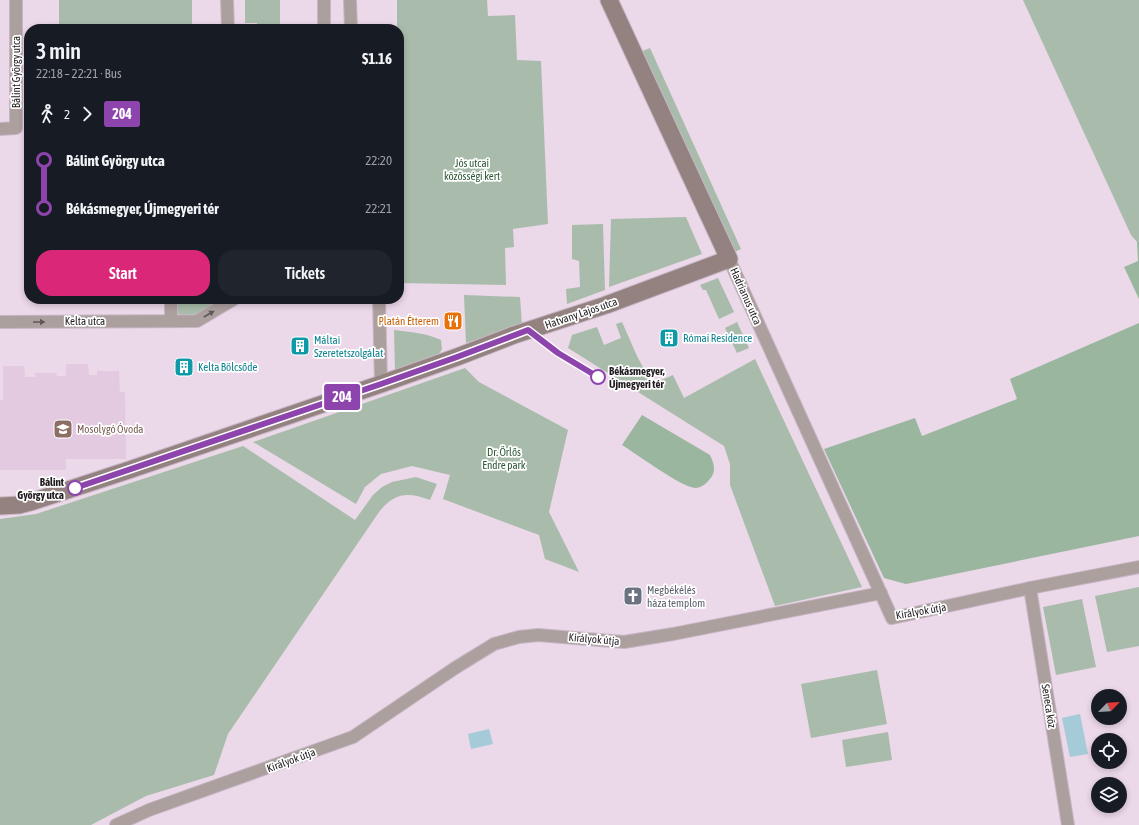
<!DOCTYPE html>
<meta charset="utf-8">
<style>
:root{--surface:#171b24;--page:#20242c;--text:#f1f3f6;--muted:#9ea1a6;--accent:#db2777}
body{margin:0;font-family:"Asap Condensed",sans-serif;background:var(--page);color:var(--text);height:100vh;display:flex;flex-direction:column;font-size:15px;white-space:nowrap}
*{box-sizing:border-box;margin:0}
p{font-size:13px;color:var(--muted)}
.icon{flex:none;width:22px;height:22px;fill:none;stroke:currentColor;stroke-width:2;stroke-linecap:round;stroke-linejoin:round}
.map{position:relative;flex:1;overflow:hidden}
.panel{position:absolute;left:24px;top:24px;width:380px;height:280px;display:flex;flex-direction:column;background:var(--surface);border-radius:16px;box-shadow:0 2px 6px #0003}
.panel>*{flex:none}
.badge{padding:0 8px;border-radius:3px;font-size:14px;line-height:26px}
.needle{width:26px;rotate:65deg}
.buttons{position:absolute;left:1091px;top:689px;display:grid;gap:8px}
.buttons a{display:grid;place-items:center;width:36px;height:36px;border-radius:50%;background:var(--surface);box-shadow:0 2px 6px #0003;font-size:20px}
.map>.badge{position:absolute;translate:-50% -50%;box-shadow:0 0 0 2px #fff}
.legs{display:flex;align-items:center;gap:6px;height:44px;padding:0 12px;font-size:13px}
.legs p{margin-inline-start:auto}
.summary{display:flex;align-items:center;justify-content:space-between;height:68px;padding:0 12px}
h1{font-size:22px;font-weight:600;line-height:30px}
.primary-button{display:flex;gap:8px;margin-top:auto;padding:8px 12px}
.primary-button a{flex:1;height:46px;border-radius:16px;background:var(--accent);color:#fff;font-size:16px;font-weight:600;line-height:46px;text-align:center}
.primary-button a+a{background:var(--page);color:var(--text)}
ul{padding:0 12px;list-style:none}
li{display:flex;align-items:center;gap:14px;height:48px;font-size:15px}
li i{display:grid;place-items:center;width:6px;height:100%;margin:0 5px;background:currentColor}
li i::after{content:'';width:10px;height:10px;margin:-5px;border:3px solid;border-radius:50%;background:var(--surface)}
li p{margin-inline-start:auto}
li:first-child i{background:linear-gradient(#0000 50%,currentColor 0)}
li:last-child i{background:linear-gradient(currentColor 50%,#0000 0)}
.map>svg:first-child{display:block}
</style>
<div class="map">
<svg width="1139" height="825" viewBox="0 0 1139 825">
<rect width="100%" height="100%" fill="#ebd8e9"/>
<path fill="#e3cae0" d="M66,364H88L89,375H97V371H119L120,392H125L126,459H66V470H0V400H3V366H24L25,377H35V373H56L57,376H66Z"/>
<g fill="#a9bcab">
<rect x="59" y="0" width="133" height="29"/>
<path d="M245,0H280V29H257V23H245Z"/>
<path d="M397,0H487L488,16L515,15L517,60L541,61L548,224L513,229L514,247L505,248L506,285L399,283V29H397Z"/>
<path d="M1023,0H1139V241L1137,242L1131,235Z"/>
<path d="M650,48L741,249L733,253L640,52Z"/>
<path d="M686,217L702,254L609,287L611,219Z"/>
<path d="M603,224L605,290L567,304L566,289L580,287L579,261L572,259V225Z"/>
<path d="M718,278L734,312L719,319L706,290H703L700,285Z"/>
<path d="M464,295L520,297L522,326L466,343Z"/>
<path d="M174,299H226L200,314L181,315L173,311Z"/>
<path d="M622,322L637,356L652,384L673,375L684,398L755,359L862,587L775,606L730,485V464L724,446L568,348L572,335L597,327L604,345L621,338L616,324Z"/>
<path d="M737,322L749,348L737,353L725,328Z"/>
<path d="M394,330C411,332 426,333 441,340L442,349L437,357L395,372Z"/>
<path d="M465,368L479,382L568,430L549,512L579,572L545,559L539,535L443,499L450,475L412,466L381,474L365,487L356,504L253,442Z"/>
<path d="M243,446L355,520L373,495L382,487L392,482L416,477L437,484L430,500C408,492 395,492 379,512L228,734L214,775L146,796L91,825H0V519L36,514Z"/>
<path d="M1139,587V646L1107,652L1095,596Z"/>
<path d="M1082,599L1096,667L1056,675L1043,607Z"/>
<path d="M877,670L887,724L811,738L801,684Z"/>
<path d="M888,732L892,760L846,767L842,740Z"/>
</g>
<g fill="#9bb69f">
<path d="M1139,241V299L1124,267L1138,261L1137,242Z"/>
<path d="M1139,323V536L906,584L884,578L824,449L915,418L922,436L1017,399L1010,379Z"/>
<path d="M642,415L710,455C714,464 717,472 709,480C706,484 702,487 696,488C684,489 635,453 622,445Z"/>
</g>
<g fill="#a5cad8">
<path d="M1080,714L1088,754L1070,757L1062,718Z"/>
<path d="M489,729L493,744L471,749L468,734Z"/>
</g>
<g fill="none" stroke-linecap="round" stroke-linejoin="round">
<g stroke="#c7b6c5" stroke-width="14">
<g id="street">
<path d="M227,0L228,29"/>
<path d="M350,0L351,29"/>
<path d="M324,29V0"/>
<path d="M0,129L16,128V0"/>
<path d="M729,259L892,618L1030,588L1139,567"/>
<path d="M379,299L381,384"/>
<path d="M171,320V299"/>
<path d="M0,322L197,321L234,299"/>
<path d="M1030,588L1068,825"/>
<path d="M116,825L149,810L353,737L455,668L494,644L519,637L538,635L624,642L673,634L881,593"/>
</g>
</g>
<g stroke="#c7b6c5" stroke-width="19">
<path id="secondary" d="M0,506L19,505L34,501L129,470L381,384L457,357L514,335L606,305L729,259L609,0"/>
</g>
<use href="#street" stroke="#aca09f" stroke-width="12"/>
<use href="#secondary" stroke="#938280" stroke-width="17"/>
</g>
<defs><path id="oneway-solid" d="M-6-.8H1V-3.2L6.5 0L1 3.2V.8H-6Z"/></defs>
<g fill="#605759">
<use href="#oneway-solid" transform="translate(209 314) rotate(-30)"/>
<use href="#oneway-solid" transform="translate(39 322)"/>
</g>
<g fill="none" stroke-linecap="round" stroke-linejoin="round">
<g stroke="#fff" stroke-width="9">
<path id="line-1" d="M75,488L381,384L457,357L528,330L558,353L598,377"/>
</g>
<use href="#line-1" stroke="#8e44ad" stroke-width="6"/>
</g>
<defs>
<g id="restaurant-square" transform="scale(1)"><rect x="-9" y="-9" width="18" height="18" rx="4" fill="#e8710a" stroke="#fff"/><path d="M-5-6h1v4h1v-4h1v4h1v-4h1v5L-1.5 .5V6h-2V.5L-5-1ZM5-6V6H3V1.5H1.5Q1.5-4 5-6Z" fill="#fff"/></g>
<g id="building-square" transform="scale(1)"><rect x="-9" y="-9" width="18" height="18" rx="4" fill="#0f9aa8" stroke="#fff"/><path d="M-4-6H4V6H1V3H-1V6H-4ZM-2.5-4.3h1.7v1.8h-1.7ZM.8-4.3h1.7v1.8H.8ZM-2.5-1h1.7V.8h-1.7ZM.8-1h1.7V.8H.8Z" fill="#fff"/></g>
<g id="school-square" transform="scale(1)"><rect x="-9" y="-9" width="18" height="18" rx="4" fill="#8d6e63" stroke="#fff"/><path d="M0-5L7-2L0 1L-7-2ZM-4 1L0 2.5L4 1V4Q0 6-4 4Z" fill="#fff"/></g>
<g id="church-square" transform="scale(1)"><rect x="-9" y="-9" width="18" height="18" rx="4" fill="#6b7280" stroke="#fff"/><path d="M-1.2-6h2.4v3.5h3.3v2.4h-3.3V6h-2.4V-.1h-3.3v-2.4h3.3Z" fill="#fff"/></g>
</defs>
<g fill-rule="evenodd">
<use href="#restaurant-square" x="453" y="321"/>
<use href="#building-square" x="669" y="338"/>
<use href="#building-square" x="300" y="346"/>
<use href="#building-square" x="184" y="367"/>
<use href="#school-square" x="63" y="429"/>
<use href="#church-square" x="633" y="596"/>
</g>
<g fill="#fff" stroke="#8e44ad" stroke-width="2">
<circle cx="598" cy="377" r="7"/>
<circle cx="75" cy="488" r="7"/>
</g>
<g text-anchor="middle" stroke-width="3.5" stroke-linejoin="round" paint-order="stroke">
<g font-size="11" fill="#211b20" stroke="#fff">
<text transform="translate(16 72) rotate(-90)" y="4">Bálint György utca</text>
<text transform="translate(746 296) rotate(66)" y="4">Hadrianus utca</text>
<text transform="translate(581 313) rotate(-19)" y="4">Hatvany Lajos utca</text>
<text x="85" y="325">Kelta utca</text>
<text transform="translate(921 611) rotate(-10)" y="4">Királyok útja</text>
<text transform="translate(594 639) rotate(5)" y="4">Királyok útja</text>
<text transform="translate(1049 706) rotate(81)" y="4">Seneca köz</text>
<text transform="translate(291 760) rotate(-20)" y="4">Királyok útja</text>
</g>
<g font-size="11" fill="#2d5835" stroke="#fff">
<text x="472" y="167">Jós utcai<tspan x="472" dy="13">közösségi kert</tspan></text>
<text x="504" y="456">Dr. Örlős<tspan x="504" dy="13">Endre park</tspan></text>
</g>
<g font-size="11" fill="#c56008" stroke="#fff" text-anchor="end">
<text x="439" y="325">Platán Étterem</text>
</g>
<g font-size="11" fill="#0d838f" stroke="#fff" text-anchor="start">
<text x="683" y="342">Római Residence</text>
<text x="314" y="344">Máltai<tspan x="314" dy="13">Szeretetszolgálat</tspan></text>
<text x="198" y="371">Kelta Bölcsőde</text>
</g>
<g font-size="11" font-weight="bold" fill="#211b20" stroke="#fff" text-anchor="start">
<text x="609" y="375">Békásmegyer,<tspan x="609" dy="13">Újmegyeri tér</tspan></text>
<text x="64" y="486" text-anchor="end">Bálint<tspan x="64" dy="13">György utca</tspan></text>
</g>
<g font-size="11" fill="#785e54" stroke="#fff" text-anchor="start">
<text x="77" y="433">Mosolygó Óvoda</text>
</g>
<g font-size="11" fill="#5b616d" stroke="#fff" text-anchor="start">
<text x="647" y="594">Megbékélés<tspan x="647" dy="13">háza templom</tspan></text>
</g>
</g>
</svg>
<div class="buttons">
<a><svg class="needle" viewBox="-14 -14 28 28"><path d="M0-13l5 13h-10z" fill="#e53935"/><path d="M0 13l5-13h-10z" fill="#9ea1a6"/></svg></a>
<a><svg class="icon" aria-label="locate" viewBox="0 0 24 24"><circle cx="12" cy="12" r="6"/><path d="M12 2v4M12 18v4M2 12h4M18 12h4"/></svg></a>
<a><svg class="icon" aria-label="layers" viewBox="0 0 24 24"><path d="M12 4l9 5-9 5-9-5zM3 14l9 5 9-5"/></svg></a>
</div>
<b class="badge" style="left:342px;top:397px;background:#8e44ad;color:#fff">204</b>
<section class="panel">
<div class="summary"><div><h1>3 min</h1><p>22:18 – 22:21 · Bus</p></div><b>$1.16</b></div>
<div class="legs"><svg class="icon" aria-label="walk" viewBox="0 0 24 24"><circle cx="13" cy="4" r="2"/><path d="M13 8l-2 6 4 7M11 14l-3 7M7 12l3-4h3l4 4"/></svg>2<svg class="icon" aria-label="forward" viewBox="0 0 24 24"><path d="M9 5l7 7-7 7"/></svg><b class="badge" style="background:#8e44ad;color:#fff">204</b></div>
<ul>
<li><i style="color:#8e44ad"></i><b>Bálint György utca</b><p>22:20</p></li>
<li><i style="color:#8e44ad"></i><b>Békásmegyer, Újmegyeri tér</b><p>22:21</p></li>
</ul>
<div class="primary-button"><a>Start</a><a>Tickets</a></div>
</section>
</div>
